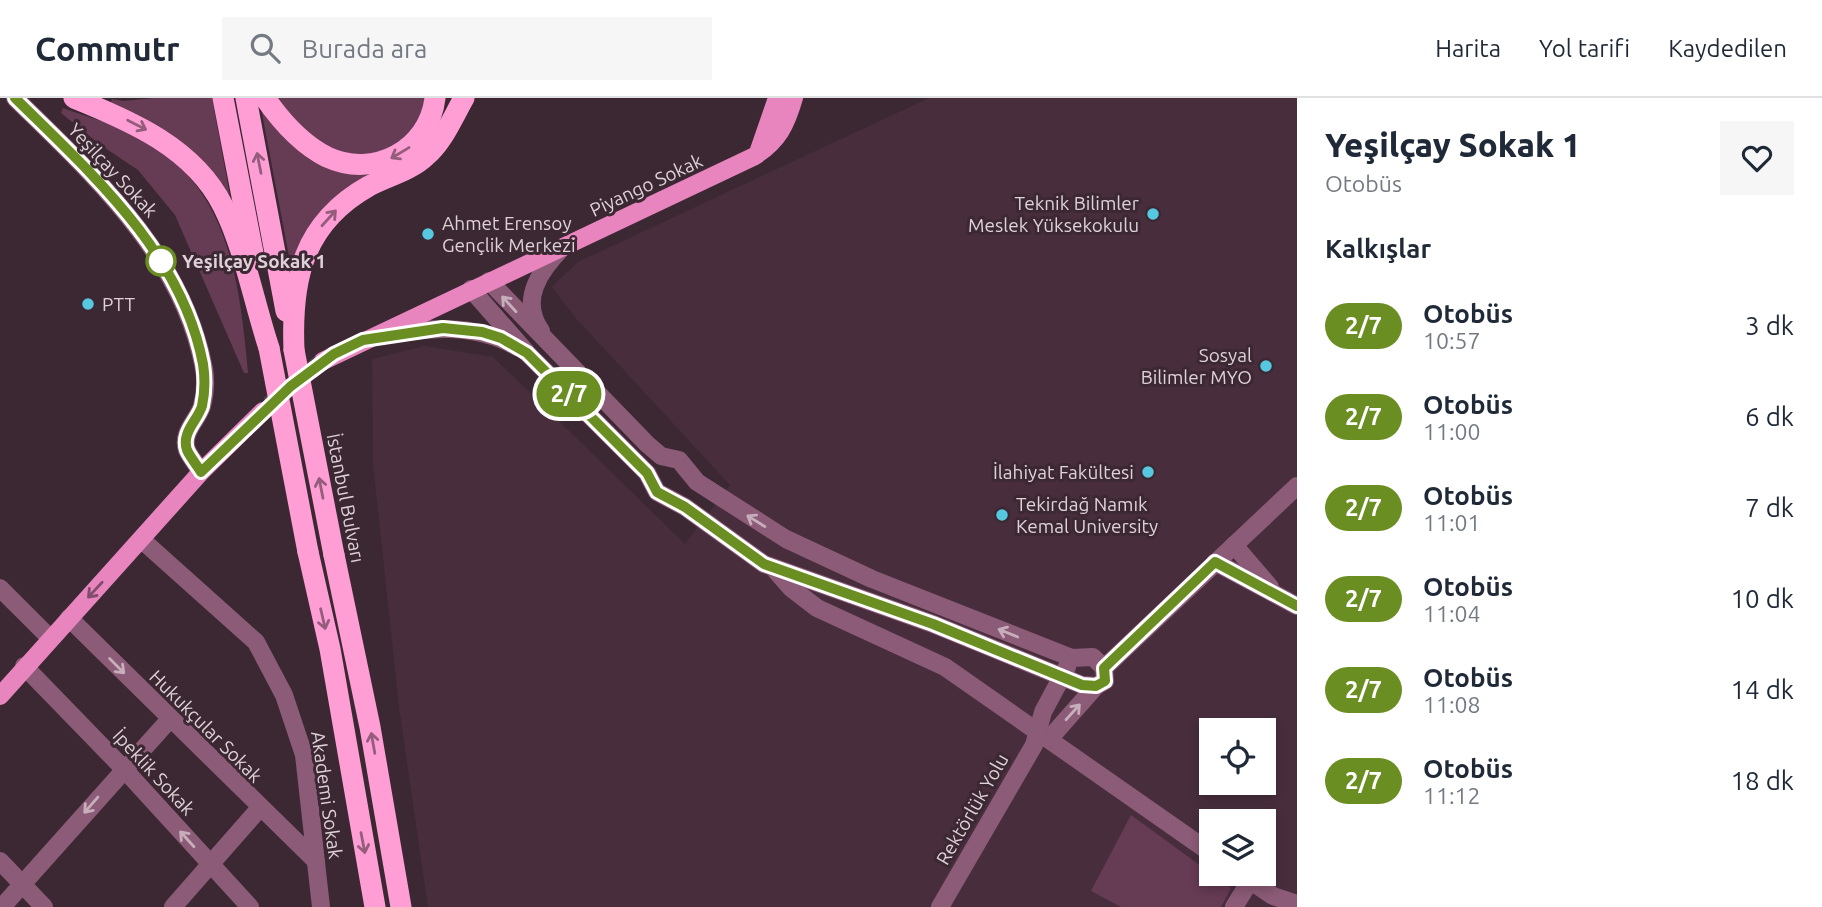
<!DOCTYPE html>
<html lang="tr">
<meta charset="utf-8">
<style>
:root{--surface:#fff;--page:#f6f6f7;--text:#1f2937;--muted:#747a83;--line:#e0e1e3}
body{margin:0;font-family:Ubuntu,sans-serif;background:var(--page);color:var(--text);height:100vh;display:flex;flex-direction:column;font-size:26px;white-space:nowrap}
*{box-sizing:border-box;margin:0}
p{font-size:23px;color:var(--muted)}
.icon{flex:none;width:38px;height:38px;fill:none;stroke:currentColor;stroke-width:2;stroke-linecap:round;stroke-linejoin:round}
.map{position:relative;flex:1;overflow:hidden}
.details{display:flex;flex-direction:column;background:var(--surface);width:525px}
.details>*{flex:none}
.badge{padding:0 14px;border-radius:23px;font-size:24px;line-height:46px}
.controls{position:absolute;left:1199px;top:620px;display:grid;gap:14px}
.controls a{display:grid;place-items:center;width:77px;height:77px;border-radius:0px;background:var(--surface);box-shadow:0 4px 10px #0003;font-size:35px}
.map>.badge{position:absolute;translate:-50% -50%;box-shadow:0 0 0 4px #fff}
h2{padding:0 28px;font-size:26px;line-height:63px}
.round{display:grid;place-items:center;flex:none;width:74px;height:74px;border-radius:0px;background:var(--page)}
.headline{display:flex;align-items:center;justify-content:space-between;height:119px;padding:0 28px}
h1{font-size:33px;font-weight:800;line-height:52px}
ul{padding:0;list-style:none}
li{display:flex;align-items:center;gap:21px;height:91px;padding:0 28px}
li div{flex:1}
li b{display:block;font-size:26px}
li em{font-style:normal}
li .badge{min-width:77px;font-weight:700;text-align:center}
header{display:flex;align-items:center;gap:42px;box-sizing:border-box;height:98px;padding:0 35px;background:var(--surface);border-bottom:2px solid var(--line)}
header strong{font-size:33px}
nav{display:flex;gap:38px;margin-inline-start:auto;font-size:24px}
.search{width:490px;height:63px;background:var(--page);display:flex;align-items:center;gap:18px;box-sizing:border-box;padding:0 24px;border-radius:0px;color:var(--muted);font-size:26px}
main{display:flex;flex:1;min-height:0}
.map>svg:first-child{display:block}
</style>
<header>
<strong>Commutr</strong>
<div class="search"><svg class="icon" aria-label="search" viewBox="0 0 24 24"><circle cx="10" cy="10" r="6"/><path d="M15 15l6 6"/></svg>Burada ara</div>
<nav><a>Harita</a><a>Yol tarifi</a><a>Kaydedilen</a></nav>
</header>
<main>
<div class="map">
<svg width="1297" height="809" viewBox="0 0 1297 809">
<rect width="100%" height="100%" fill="#3c2833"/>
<path fill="#482e3d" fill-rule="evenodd" d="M929,0H1297V809H428L399,609L373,365L372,261L424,248L493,259L685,446L730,387L575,219L552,189L578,164ZM1211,632H1264V684H1211ZM1211,723H1264V775H1211Z"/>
<g fill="#663b54">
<path d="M154,0H212L230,98L216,79L110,7L112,1L124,3Z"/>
<path d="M275,0H425C420,60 347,72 307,38C295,28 285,12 275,0Z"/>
<path d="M63,10C86,19 112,25 134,36C229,85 239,179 248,275H244L175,117L138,72L102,48L61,15Z"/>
<path d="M261,10L274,28L376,71L291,169Z"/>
<path d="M1131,717L1231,790L1221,809H1121L1091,793Z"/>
</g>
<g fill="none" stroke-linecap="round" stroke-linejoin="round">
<path stroke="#54414c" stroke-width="18" stroke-dasharray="18 9" stroke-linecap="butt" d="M269,307L323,263"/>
<g stroke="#8c5b77" stroke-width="18">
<path d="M15,0C94,78 183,157 204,271C206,282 205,296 202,308C198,322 181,334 187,352C190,359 197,367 201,374"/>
<path d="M471,191L527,255L647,375L657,394L685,409L764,466L933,526L1082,587L1096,588L1105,583L1104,570L1093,559L1072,560L872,481L786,441L697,384L679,362L661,358L647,346L489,183"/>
<path d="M541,233C519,202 540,172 563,149"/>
<path d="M381,238C427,229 475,225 517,249"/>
<path d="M142,442L256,544L284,597L304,657L321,809"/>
<path d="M1234,447L1270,489"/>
<path d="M1215,464L1297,508"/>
<path d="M776,473L791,490L817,510L945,569L1211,755"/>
<path d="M0,490L50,540"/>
<path d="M69,520L316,763"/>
<path d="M24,568L123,670L250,809"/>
<path d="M1104,570L1297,388"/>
<path d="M1050,640L1096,588"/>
<path d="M0,763L44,809"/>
<path d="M1239,775L1273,798L1297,806"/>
<path d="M2,809L170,621"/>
<path d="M173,809L259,711"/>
<path d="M940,809L1034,647L1043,614L1067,569"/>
<path d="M1234,809L1250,783"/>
</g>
<g stroke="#e884be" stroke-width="18">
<path d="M759,52L777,0"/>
<path d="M323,263L755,58C779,42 786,27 794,0"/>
<path d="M0,598L201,374L263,313"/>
</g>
<g stroke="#ff9ed5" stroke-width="21">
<path d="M74,0C131,23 194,50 223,108C244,149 254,205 269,250"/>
<path d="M223,0L253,155"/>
<path d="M246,0L286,213"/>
<path d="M265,0C281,23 301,46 327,59C374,81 429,52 435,0"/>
<path d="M294,252C291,181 303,125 369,88C388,78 410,73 426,58C443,44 453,19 464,0"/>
<path d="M308,454L330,551L375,809"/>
<path d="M334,457L370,629L401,809"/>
</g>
<g stroke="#ff9ed5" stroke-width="21">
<path d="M269,250L308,454"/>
<path d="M294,252L334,457"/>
</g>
</g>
<defs><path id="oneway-shaft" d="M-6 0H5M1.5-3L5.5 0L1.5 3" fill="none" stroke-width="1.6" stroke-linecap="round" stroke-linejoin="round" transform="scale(1.75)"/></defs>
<g stroke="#945d7c">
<use href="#oneway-shaft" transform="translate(137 27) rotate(27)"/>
<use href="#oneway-shaft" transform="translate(400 55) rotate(149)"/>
<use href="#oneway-shaft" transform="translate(259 65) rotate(-101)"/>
<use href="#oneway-shaft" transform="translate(329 120) rotate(-48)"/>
<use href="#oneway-shaft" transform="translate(321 390) rotate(-101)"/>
<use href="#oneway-shaft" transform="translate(323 521) rotate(77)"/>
<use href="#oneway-shaft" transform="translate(373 645) rotate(-100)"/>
<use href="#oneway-shaft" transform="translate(363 745) rotate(79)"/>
</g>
<g stroke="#c6aebb">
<use href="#oneway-shaft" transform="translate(509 206) rotate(-132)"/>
<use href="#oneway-shaft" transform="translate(756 423) rotate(-148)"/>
<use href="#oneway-shaft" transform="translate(1008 535) rotate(-158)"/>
<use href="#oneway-shaft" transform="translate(117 568) rotate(45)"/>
<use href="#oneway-shaft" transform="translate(1073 614) rotate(-48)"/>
<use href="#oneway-shaft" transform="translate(91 707) rotate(131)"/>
<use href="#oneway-shaft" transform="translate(187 741) rotate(-132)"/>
</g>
<use stroke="#814d6b" href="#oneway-shaft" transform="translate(95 492) rotate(133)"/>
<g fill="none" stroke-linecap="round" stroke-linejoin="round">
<g stroke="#fff" stroke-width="16">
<path id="line" d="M15,0C91,75 182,155 203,266C205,279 205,294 202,308C198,322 181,334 187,352C190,359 197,367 201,374L291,288L334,256L363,242L443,230L482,234L501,240L527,255L647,375L657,394L685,409L764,466L933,526L1082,587L1096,588L1105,583L1104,570L1215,464L1297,508"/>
</g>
<use href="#line" stroke="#6b8e23" stroke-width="10"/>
</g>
<g fill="#56c9e1" stroke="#3c2833" stroke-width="2.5">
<circle cx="1153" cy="116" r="7"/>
<circle cx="428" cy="136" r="7"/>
<circle cx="88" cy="206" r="7"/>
<circle cx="1266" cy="268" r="7"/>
<circle cx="1148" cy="374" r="7"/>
<circle cx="1002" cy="417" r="7"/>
</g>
<circle fill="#fff" stroke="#6b8e23" stroke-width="3.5" cx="161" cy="163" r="14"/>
<g text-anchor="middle" stroke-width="6" stroke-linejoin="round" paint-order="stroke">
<g font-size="19" fill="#dfd1d8" stroke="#3c2833">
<text transform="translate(113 72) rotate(47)" y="7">Yeşilçay Sokak</text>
<text transform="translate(646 87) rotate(-25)" y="7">Piyango Sokak</text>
<text transform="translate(346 400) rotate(79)" y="7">İstanbul Bulvarı</text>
<text transform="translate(206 628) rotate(45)" y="7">Hukukçular Sokak</text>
<text transform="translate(154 674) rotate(47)" y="7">İpeklik Sokak</text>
<text transform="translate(327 697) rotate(82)" y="7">Akademi Sokak</text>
<text transform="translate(972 711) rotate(-60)" y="7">Rektörlük Yolu</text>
</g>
<g font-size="19" fill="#dfd1d8" stroke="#3c2833" text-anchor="end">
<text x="1139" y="112">Teknik Bilimler<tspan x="1139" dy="22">Meslek Yüksekokulu</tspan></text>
<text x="442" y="132" text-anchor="start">Ahmet Erensoy<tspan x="442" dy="22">Gençlik Merkezi</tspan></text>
<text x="102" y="213" text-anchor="start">PTT</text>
<text x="1252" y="264">Sosyal<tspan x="1252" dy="22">Bilimler MYO</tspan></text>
<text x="1134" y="381">İlahiyat Fakültesi</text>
<text x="1016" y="413" text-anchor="start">Tekirdağ Namık<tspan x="1016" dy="22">Kemal University</tspan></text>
</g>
<g font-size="19" font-weight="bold" fill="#dfd1d8" stroke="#3c2833" text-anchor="start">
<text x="182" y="170">Yeşilçay Sokak 1</text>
</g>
</g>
</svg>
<div class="controls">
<a><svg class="icon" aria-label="locate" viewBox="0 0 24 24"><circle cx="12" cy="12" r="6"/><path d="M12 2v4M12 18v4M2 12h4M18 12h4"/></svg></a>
<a><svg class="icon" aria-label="layers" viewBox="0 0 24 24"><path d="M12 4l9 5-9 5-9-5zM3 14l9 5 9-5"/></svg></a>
</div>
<b class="badge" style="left:569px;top:296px;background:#6b8e23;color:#fff">2/7</b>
</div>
<section class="details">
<div class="headline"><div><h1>Yeşilçay Sokak 1</h1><p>Otobüs</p></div><a class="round"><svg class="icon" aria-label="heart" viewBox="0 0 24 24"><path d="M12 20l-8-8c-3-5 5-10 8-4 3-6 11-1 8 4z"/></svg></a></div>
<h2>Kalkışlar</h2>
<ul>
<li><span class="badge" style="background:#6b8e23;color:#fff">2/7</span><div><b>Otobüs</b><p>10:57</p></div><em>3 dk</em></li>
<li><span class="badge" style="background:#6b8e23;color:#fff">2/7</span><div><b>Otobüs</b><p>11:00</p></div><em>6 dk</em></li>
<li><span class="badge" style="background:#6b8e23;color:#fff">2/7</span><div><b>Otobüs</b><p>11:01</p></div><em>7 dk</em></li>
<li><span class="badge" style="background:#6b8e23;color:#fff">2/7</span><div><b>Otobüs</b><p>11:04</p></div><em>10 dk</em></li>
<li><span class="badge" style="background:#6b8e23;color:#fff">2/7</span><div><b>Otobüs</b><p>11:08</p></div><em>14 dk</em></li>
<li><span class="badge" style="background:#6b8e23;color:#fff">2/7</span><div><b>Otobüs</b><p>11:12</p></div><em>18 dk</em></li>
</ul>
</section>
</main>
